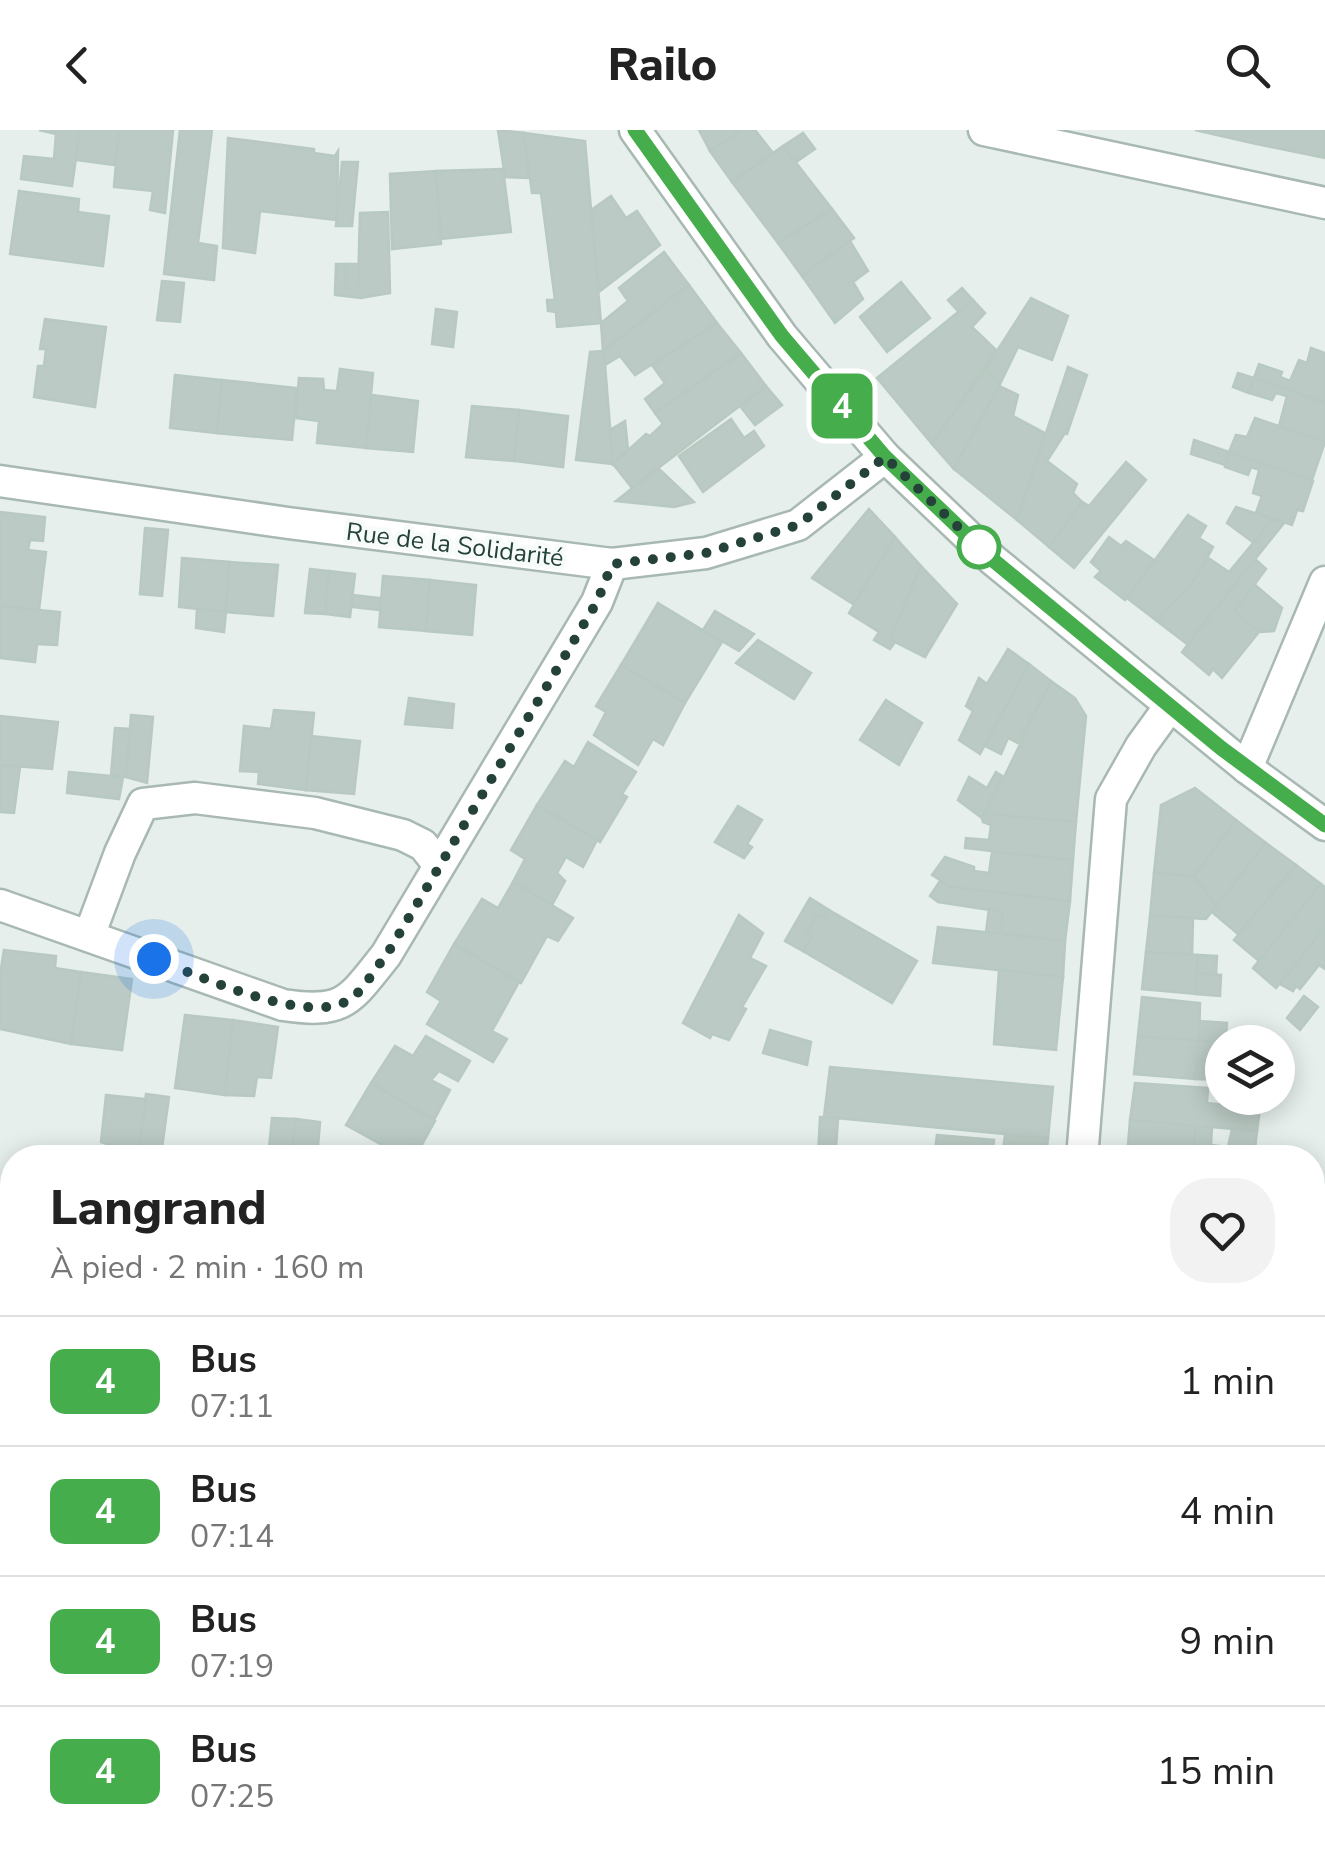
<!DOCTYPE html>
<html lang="fr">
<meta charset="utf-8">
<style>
:root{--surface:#fff;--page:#f2f2f2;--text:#222;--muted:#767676;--line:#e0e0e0}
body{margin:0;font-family:"Nunito Sans",sans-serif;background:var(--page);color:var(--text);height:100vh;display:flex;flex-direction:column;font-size:38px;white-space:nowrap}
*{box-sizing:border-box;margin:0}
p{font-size:32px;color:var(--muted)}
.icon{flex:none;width:55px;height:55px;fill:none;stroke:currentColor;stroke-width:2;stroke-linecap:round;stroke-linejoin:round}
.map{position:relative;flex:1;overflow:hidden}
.drawer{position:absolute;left:0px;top:1015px;width:1325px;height:712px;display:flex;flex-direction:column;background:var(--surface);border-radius:40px 40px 0 0;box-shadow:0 5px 25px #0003}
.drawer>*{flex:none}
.badge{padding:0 20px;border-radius:15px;font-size:35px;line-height:65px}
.buttons{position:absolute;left:1205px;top:895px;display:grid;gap:20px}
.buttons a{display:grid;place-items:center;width:90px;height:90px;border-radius:50%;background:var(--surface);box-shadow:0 5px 25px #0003;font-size:50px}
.you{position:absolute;width:50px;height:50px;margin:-25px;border:8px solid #fff;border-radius:50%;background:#1a73e8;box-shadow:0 0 0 15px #1a73e833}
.map>.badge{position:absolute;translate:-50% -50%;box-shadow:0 0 0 5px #fff}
.round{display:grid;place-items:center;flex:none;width:105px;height:105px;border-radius:40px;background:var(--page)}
.headline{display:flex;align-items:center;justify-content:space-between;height:170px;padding:0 50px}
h1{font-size:48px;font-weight:800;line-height:75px}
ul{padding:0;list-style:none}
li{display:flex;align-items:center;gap:30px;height:130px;padding:0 50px;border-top:2px solid var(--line)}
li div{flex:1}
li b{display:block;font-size:38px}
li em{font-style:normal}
li .badge{min-width:110px;font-weight:700;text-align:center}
header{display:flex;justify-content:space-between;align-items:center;height:130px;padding:0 50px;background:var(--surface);font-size:45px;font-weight:800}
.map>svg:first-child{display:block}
</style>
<header><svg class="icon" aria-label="back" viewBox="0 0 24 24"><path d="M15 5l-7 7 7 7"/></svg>Railo<svg class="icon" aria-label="search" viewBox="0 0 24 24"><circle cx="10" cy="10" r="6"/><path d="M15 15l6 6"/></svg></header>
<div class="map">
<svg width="1325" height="1727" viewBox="0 0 1325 1727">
<rect width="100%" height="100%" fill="#e6efeb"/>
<g fill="#bbcac4" stroke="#b8c9c2" stroke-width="2.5">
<path d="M39,0H80L72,56L21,49L24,26L54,29L56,4Z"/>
<path d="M80,0H119L115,35L76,30Z"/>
<path d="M119,0H173L165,83L150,80L153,61L114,57Z"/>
<path d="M180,0H212L198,113L217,116L214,150L164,144Z"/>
<path d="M498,0L524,3L529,48L505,47Z"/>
<path d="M699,0H742L710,21Z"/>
<path d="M742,0H755L773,23L732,52L710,21Z"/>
<path d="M1195,0H1325V28L1252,13Z"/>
<path d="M524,3L585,11L601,193L557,197L556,182L548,181L547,170H555L541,63H532Z"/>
<path d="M803,3L815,19L796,32L783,16Z"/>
<path d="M228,8L314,19V23L335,26L338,21L337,90L260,81L255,123L223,118Z"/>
<path d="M783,16L832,79L778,113L732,52Z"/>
<path d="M342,32H358L352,96H336Z"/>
<path d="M503,39L511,102L441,109L436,41Z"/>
<path d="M436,41L441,114L392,119L390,44Z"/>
<path d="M19,61L79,69L78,82L109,86L103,136L10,124Z"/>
<path d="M611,66L626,88L637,81L660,115L599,162L591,80Z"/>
<path d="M832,79L854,108L802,146L778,113Z"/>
<path d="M388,82L390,163L361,168L335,165L336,134H346V158L358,157L360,83Z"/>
<path d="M850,111L868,141L853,152L863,169L835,193L802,146Z"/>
<path d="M664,122L689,155L603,221L601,193L628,171L619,158Z"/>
<path d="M346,134H359L358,157L346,158Z"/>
<path d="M162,151L184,153L180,192L157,190Z"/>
<path d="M901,152L930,188L887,222L860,187Z"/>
<path d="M689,155L717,193L635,245L620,226L605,235L603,221Z"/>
<path d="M962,158L973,170L958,181L948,170Z"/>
<path d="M1031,168L1068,186L1052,230L1018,217L999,256L986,238Z"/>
<path d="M973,170L985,183L972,197L996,220L932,314L877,248Z"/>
<path d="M436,179L457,182L453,217L432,214Z"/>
<path d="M45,189L106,197L95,277L34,267L38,236H44L46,219H40Z"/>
<path d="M717,193L741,223L655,283L645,269L665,253L652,235Z"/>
<path d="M1311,218L1325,223V273L1254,248L1259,234L1282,242L1280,247L1290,251L1299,230L1307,233Z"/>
<path d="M603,221L605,235L613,334L576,330L590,222Z"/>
<path d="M741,223L766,256L632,358L613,334L646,304L650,306L663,294L655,283Z"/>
<path d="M1068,237L1087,245L1067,304L1065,303L1047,331L1077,354L1073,363L1082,372L1049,417L1017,390Z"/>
<path d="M986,238L999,256L954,339L932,314Z"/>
<path d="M340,239L373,243L366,318L317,313L319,291L295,288L299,248L323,249L324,260L337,261Z"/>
<path d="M1238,243L1254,248L1249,263L1233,257Z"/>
<path d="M175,245L222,250L217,303L170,298Z"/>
<path d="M1254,248L1325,273V312L1279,296L1287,266L1276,263L1272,270L1249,263Z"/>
<path d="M222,250L297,258L292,310L217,303Z"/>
<path d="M766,256L782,275L755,295L740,276Z"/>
<path d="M999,256L1018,265L1013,286L1045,303L1017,390L954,339Z"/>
<path d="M372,265L418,271L413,322L366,318Z"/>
<path d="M472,276L519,280L514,331L466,327Z"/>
<path d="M519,280L568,286L563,337L514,331Z"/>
<path d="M1255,288L1325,312L1312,350L1229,322L1236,305L1247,307Z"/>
<path d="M731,289L744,308L754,301L764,316L703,362L679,326Z"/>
<path d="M625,291L628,320L613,334L610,300Z"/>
<path d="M1194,310L1229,322L1225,335L1191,324Z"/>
<path d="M1229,322L1261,333L1260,340L1251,337L1248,345L1225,337Z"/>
<path d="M1126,332L1146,350L1074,438L1049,417L1082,372L1089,376Z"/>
<path d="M1261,333L1313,351L1303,381L1297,380L1292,395L1256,383L1262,366L1253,363Z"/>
<path d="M658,338L694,372L674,377L616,371Z"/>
<path d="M1236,377L1273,389L1254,413L1227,393Z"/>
<path d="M869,379L895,407L853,474L812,448Z"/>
<path d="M0,382L45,387L43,411L30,410L28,420L46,422L39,480L0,476Z"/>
<path d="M1188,385L1206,396L1199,408L1213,417L1197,447L1157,491L1127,468Z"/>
<path d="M1273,389L1284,393L1187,514L1157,491L1197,447L1207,427L1229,442Z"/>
<path d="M145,398L168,400L162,466L140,464Z"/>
<path d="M895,407L921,436L891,507L895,512L890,519L874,510L879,502L849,483Z"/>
<path d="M1109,407L1121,416L1126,411L1154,430L1125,470L1095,447L1101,441L1091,432Z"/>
<path d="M182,428L229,432L226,482L179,477Z"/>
<path d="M1255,429L1266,439L1235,481L1259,502L1222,548L1213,539L1209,545L1182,522Z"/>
<path d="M229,432L278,435L273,486L226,482Z"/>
<path d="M921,436L957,474L925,527L895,512L891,507Z"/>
<path d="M310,439L329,441L325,484L305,483Z"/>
<path d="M329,441L355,444L350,487L325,484Z"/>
<path d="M383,446L430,450L426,501L379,497Z"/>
<path d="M430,450L476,455L472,505L426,501Z"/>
<path d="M1254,454L1282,478L1274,501L1259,502L1235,481Z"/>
<path d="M353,465L380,468V480L352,477Z"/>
<path d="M658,473L722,512L685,573L621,535Z"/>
<path d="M0,476L60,482L57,515L37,514L35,532L0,528Z"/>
<path d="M197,479L226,482L224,502L196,498Z"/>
<path d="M715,481L754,504L739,521L703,500Z"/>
<path d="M758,510L811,543L794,569L736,533Z"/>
<path d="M1008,519L1029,534L980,624L959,610L973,581L966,576L979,548L987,554Z"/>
<path d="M1029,534L1051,551L1018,613L1008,608L1001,624L985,616Z"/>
<path d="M621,535L685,573L663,615L653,609L638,635L594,605L606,582L596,576Z"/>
<path d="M1051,551L1075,568L1086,586L1076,692L986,684Z"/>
<path d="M409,568L454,574L452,598L405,594Z"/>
<path d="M886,570L922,593L899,635L860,610Z"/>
<path d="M274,580L314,583L306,660L258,654L259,642L240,641L244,596L271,599Z"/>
<path d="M131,585L153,587L147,653L126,647Z"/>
<path d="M0,586L58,592L52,639L0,635Z"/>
<path d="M115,598L130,599L126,647L111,645Z"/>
<path d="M311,606L360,611L354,664L306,660Z"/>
<path d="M588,612L636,642L622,664L627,667L600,712L537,675L565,631L574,637Z"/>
<path d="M0,635L20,637L14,683L0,682Z"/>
<path d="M69,642L123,647L119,669L67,663Z"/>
<path d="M996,642L1002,646L982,688L958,670L969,647L987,658Z"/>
<path d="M1195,658L1236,690L1194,746L1154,743L1161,675Z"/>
<path d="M537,675L597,710L583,737L566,727L557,743L565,751L552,775L513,752L525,729L511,720Z"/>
<path d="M738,676L762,690L747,714L752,717L744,728L715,712Z"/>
<path d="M986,684L1076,692L1073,730L965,718L966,708L989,710L991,695L983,692L982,688Z"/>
<path d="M1236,690L1266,713L1216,776L1194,746Z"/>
<path d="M1266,713L1296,735L1238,804L1212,782Z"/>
<path d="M992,722L1073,730L1070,771L951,757L932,745L945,727L974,737V741L989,743Z"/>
<path d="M1296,735L1321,754L1259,831L1234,810Z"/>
<path d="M1154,743L1194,746L1216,776L1206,789L1150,786Z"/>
<path d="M940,751L951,757L1070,771L1065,811L1000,803L1003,782L938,772L930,766Z"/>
<path d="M513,752L573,788L558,811L547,806L521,853L454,814L482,769L498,778Z"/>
<path d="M1321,754L1325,757V797L1276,858L1253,838Z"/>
<path d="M810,768L829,780L824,788L817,785L806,803L812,808L803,821L785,811Z"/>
<path d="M989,779L1003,782L1000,803L986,802Z"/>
<path d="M829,780L917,831L892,873L803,821L812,808L806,803L817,785L824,788Z"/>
<path d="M739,785L763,803L750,828L766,836L742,877L746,879L729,910L712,904L710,908L683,893Z"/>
<path d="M1150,786L1193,788L1192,825L1146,822Z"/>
<path d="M938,797L1065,811L1063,847L933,833Z"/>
<path d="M1325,797V839L1319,835L1300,859L1296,856L1293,861L1280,854Z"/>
<path d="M454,814L519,852L492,901L507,909L493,932L427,894L441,871L427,862Z"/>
<path d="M4,820L56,826L55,838L81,842L71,914L0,899V845Z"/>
<path d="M1146,822L1198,825L1196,864L1142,859Z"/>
<path d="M1198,825L1217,826L1216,844L1197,843Z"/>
<path d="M999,840L1063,847L1056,920L994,914Z"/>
<path d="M81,842L132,849L122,920L71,914Z"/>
<path d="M1197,843L1221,845L1220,866L1196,864Z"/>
<path d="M1304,866L1318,877L1300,900L1287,888Z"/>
<path d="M1142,867L1200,873L1199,911L1138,906Z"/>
<path d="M185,885L233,890L225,965L175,958Z"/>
<path d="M233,890L278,897L271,948L257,947L254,966L225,965Z"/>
<path d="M1199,891L1227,893L1226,904L1235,905V912L1199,911Z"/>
<path d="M770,900L811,912L807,935L763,923Z"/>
<path d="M426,906L470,931L458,951L439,941L431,950L450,960L434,990L371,953L395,916L413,926Z"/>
<path d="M1138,906L1222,913V931L1197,930L1195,949L1134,944Z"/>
<path d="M1197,930L1222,931L1221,950L1195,949Z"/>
<path d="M830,937L1053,957L1048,1008L824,987Z"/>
<path d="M371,953L435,991L420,1018L412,1014L404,1027L346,995Z"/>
<path d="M1135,953L1208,958L1207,973L1260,979L1257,1001L1130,990Z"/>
<path d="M146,964L169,967L161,1025L138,1024Z"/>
<path d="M106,965L146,969L138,1024L101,1012Z"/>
<path d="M820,987L838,988L836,1018L934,1028H818Z"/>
<path d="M272,988L296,989L291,1028H268Z"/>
<path d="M296,989L320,992L317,1028H291Z"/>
<path d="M1130,990L1196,996L1193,1024L1211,1015L1228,1017L1232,999L1257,1001L1254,1028H1127Z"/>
<path d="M1196,996L1212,997L1211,1015L1193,1024Z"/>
<path d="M937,1005L994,1010L992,1028H934Z"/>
<path d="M1005,1005L1048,1008L1046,1028L1002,1027Z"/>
<path d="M0,1127L12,1128V1177L0,1176Z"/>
<path d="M1312,1405L1325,1406V1447L1312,1446Z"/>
<path d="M887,1715H967L989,1717L988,1727H885Z"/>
<path d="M1065,1715H1148L1146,1727H1064Z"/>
<path d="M1259,1715H1297L1299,1716L1296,1727H1288Z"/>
</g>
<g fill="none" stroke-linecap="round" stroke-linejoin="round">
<g stroke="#a8b8b2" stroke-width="35">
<g id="minor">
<path d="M635,0L782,206L885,327L993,430L1247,638L1325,695"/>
<path d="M984,0L1325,73"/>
<path d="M0,351L288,393L612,434L706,423L798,395L885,327"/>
<path d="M1247,638L1325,452"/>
<path d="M0,775L283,875C345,884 349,871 386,825L597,472L612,434"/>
<path d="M89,806L120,723L143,674L195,668L315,683L403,705L423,715L438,734"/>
<path d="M1082,1028L1111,669L1141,616L1170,576"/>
<path d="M0,1264L12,1265"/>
<path d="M1312,1370L1325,1372"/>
<path d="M1020,1727L1021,1715"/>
</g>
</g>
<path stroke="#86b3a5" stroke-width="6" stroke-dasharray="5 8" stroke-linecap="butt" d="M184,1727L186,1715"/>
<use href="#minor" stroke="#fff" stroke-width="30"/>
</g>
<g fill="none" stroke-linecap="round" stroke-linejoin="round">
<g stroke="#fff" stroke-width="22">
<path id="line" d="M635,0L782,206L885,327L993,430L1221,618L1325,695"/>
</g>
<use href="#line" stroke="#45ad4c" stroke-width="15"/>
<path stroke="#24423a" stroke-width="10" stroke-dasharray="0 18" d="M154,829C199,845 311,899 352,868C365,858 375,838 386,826L597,472L612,434L706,423L798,395L885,327L979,417"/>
</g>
<circle fill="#fff" stroke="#45ad4c" stroke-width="5" cx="979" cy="417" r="20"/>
<g text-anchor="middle" stroke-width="9" stroke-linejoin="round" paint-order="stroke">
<g font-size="25" fill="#24423a" stroke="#f7fbf9">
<text transform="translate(455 414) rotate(7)" y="9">Rue de la Solidarité</text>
</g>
</g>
</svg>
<div class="buttons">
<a><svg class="icon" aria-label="layers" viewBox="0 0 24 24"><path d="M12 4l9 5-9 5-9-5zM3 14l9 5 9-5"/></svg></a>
</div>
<div class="you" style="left:154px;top:829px"></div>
<b class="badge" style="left:842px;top:276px;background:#45ad4c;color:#fff">4</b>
<section class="drawer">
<div class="headline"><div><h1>Langrand</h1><p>À pied · 2 min · 160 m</p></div><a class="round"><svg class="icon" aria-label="heart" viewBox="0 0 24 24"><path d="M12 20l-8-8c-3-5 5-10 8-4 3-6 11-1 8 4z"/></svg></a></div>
<ul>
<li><span class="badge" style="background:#45ad4c;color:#fff">4</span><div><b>Bus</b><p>07:11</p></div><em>1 min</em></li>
<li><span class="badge" style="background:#45ad4c;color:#fff">4</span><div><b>Bus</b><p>07:14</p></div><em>4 min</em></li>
<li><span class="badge" style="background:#45ad4c;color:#fff">4</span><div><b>Bus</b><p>07:19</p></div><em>9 min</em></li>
<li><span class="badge" style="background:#45ad4c;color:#fff">4</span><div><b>Bus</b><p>07:25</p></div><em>15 min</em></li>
</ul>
</section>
</div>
